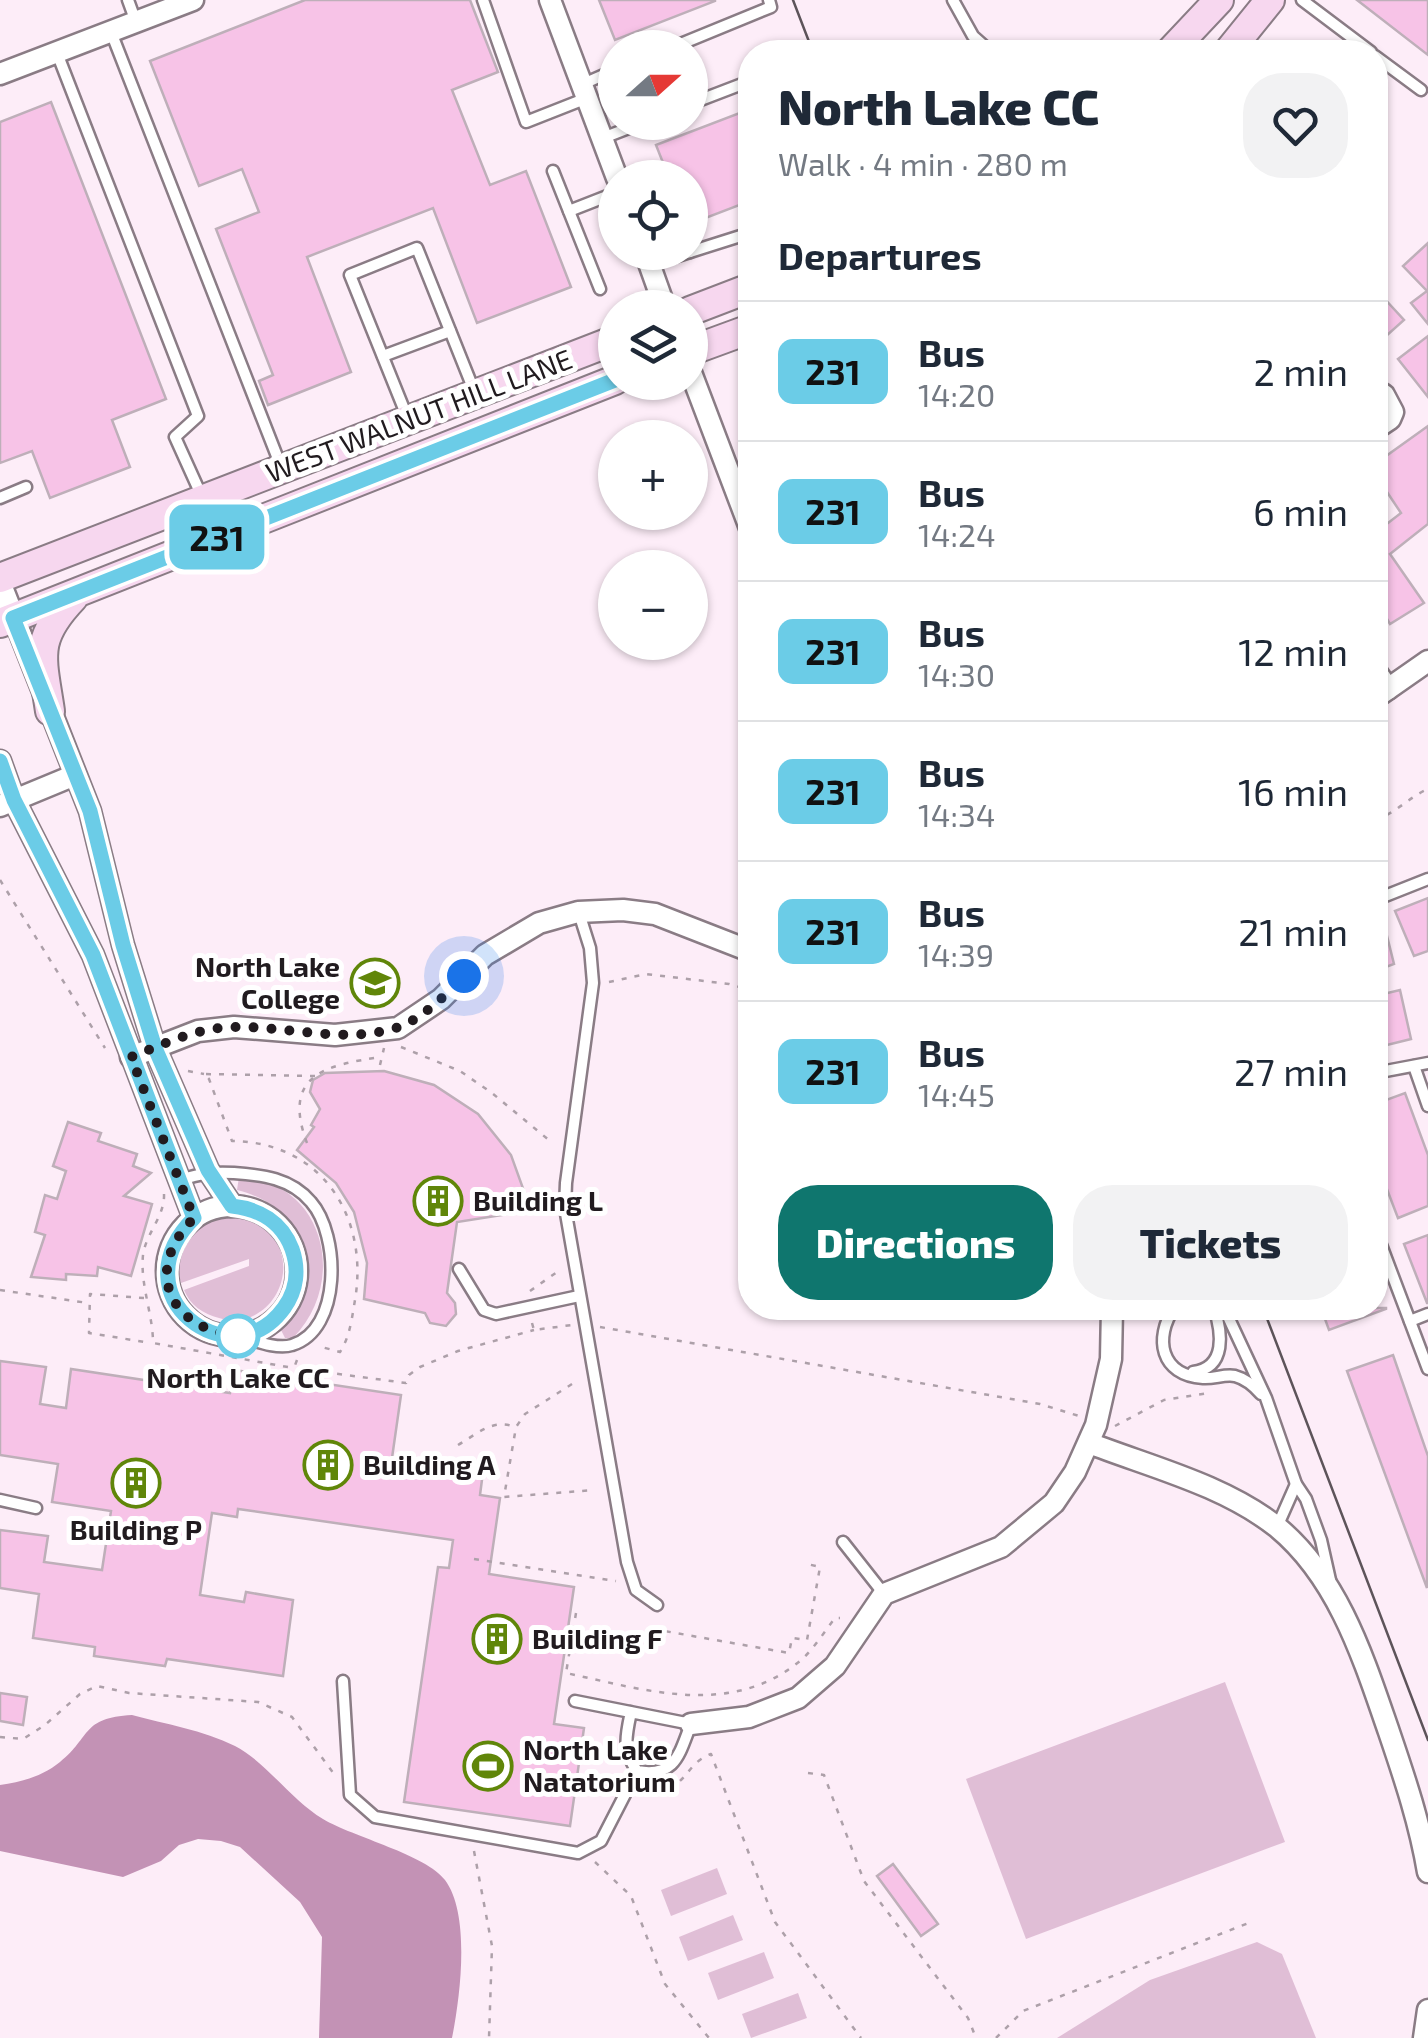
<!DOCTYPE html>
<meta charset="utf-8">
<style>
:root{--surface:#fff;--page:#f2f2f3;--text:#1f2937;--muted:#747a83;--line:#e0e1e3;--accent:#0f766e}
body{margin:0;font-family:"Exo 2",sans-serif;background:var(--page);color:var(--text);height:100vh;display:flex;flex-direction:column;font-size:38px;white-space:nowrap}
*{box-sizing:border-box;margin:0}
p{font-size:32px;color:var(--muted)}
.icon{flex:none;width:55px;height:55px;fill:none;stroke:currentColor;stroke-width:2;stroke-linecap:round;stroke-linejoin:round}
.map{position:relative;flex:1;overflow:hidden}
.drawer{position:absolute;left:738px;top:40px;width:650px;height:1280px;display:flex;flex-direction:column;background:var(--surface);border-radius:40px;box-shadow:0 2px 8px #0004}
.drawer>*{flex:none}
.badge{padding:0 20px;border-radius:15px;font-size:35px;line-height:65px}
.needle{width:65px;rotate:69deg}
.buttons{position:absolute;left:598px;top:30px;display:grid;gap:20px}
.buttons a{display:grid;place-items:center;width:110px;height:110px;border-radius:50%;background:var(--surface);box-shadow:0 2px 8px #0004;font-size:50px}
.you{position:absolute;width:50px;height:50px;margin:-25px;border:8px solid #fff;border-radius:50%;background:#1a73e8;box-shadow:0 0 0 15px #1a73e833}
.map>.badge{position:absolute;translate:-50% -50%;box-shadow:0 0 0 5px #fff}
h2{padding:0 40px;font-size:38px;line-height:90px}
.round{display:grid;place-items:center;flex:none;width:105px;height:105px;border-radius:40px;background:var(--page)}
.summary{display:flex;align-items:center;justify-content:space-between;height:170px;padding:0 40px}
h1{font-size:48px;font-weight:800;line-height:75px}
.primary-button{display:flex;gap:20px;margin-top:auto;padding:20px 40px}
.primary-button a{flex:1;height:115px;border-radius:40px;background:var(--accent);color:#fff;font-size:40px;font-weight:800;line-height:115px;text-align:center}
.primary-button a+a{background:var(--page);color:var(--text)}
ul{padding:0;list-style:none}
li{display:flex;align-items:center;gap:30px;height:140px;padding:0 40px;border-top:2px solid var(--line)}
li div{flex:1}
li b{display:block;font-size:38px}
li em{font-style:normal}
li .badge{min-width:110px;font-weight:700;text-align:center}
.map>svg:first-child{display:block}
</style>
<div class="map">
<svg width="1428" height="2038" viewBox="0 0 1428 2038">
<rect width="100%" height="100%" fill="#fdedf8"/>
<g fill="#e0bed6">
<path d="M239,1177C324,1180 349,1281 293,1338H285L281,1330C287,1319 297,1309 302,1297C324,1245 286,1202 237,1190Z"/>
<path d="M231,1215C318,1230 284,1336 219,1318C203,1314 190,1305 184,1290L249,1266V1259L181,1283C170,1246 197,1221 231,1215Z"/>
<path d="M1225,1682L1285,1842L1026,1939L966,1779Z"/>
<path d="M717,1868L727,1894L671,1916L661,1890Z"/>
<path d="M733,1915L743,1940L688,1961L679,1937Z"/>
<path d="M1257,1942L1282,1954L1316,2038H1057L1150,1980Z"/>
<path d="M764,1952L774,1978L718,2000L708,1973Z"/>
<path d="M798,1993L807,2018L751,2038L742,2014Z"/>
</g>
<path fill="#c392b5" d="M132,1715C165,1724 203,1730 235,1746C266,1762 291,1800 323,1819C353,1837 427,1855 445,1880C471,1915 460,1998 452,2038H319L322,1937L300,1902L240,1847L221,1841L198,1839L179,1845L161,1861L123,1877L0,1851V1785C22,1782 43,1776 60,1762C92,1736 81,1718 132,1715Z"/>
<g fill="#f7c3e7" stroke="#beafb9" stroke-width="2.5">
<path d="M305,0H470L498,72L452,90L490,185L526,171L571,287L477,323L433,208L307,257L351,372L268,405L259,381L273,375L216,229L259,212L242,169L199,186L150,61Z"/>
<path d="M599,0H715V1L615,40Z"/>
<path d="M1357,0H1428V55Z"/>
<path d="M51,102L166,399L112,420L130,467L50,498L32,451L0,463V122Z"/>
<path d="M750,109V201L690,224V178H669L656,145Z"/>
<path d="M1428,243V324L1411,303L1427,291L1403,266Z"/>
<path d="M1382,296L1404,320L1375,346V303Z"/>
<path d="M1428,336V397L1398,359Z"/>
<path d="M1428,426V524L1390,554L1424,603L1390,624L1375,599V533L1401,513L1375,474V464Z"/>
<path d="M1428,898V951L1414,956L1395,911Z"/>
<path d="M1380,908L1394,964L1375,971V909Z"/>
<path d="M1400,990L1411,1039L1375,1048V996Z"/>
<path d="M384,1071L434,1085L478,1114L511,1155L529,1205L508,1214L457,1222L447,1293L455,1303L456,1314L446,1326L430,1323L425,1313L364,1299L367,1263L354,1212L336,1183L297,1150L314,1127L311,1125L320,1109L310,1092L313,1080L325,1073Z"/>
<path d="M1405,1093L1428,1155V1206L1398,1218L1375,1158V1104Z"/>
<path d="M68,1122L101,1133L98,1141L137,1154L133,1166L151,1173L124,1196L152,1204L131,1276L98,1267L97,1276L66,1274V1280L31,1277L45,1235L35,1232L45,1195L57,1199L66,1171L53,1166Z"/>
<path d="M1428,1235V1303H1427L1404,1244Z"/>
<path d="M1321,1308H1386V1309L1329,1330Z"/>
<path d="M1393,1355L1428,1456L1427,1588L1347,1371Z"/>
<path d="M0,1361L46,1367L40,1404L66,1408L71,1369L230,1393L234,1370L401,1395L392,1458L483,1472L480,1495L500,1498L489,1574L574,1587L554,1724L584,1728L570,1826L404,1802L438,1567L449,1568L453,1540L238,1509L237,1517L212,1513L200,1595L244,1602L246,1592L293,1600L283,1676L167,1659L165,1666L94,1656L95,1647L33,1638L39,1594L0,1588V1530L48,1536L44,1562L102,1570L111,1511L52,1502L58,1464L0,1455Z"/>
<path d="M0,1693L27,1697L23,1725L0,1721Z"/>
<path d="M893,1864L938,1924L921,1936L877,1876Z"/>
</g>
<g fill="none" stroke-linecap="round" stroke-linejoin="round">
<g stroke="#8a7c85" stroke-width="15">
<g id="service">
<path d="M128,0L136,22"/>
<path d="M483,0L526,122L587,98"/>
<path d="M953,0L973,36L991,52"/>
<path d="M1302,0L1371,52"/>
<path d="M111,32L282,469"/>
<path d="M671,48L771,7L769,0"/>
<path d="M57,53L198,416L175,437L203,499"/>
<path d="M1375,56L1421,90"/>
<path d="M583,84L615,70"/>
<path d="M690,104L750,81"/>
<path d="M603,138L644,122"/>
<path d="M553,171L600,289"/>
<path d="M569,211L615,193"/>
<path d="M690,252L750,233"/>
<path d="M649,265L690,252"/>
<path d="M383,356L450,331"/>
<path d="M408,419L350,275L417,248L475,393"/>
<path d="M0,498L26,487"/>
<path d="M1375,900L1428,879"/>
<path d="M579,913L590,948L593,983L566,1183L565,1208L627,1562L636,1590L657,1605"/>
<path d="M1414,1066L1428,1106"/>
<path d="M1375,1073L1428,1063"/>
<path d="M181,1180C201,1173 213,1172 234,1173C262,1175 291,1178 311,1202C340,1235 342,1330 292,1345C277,1350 253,1340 239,1336"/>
<path d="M1375,1229L1428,1369"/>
<path d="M459,1269L484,1310L496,1314L579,1296"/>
<path d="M1174,1308C1154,1338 1160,1375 1203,1378C1214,1379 1224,1374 1235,1376C1246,1379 1254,1386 1261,1394"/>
<path d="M1224,1308L1266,1398L1296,1484L1306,1499L1321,1540L1330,1580"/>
<path d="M1410,1321L1428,1314"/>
<path d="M1193,1372C1227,1368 1222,1332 1214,1308"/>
<path d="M0,1500L36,1508"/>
<path d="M1277,1527L1296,1484"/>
<path d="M843,1542L884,1594"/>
<path d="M343,1681L350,1795L375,1817L578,1853L601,1841L637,1771"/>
<path d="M575,1701L691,1724C679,1754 676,1778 637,1771C622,1750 626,1735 631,1712"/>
</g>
</g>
<g stroke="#8a7c85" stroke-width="25">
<g id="minor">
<path d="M550,0L617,178"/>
<path d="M0,74L193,0"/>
<path d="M645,252L665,308"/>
<path d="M690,370L750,528"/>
<path d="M1375,389L1384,395L1393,412L1390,419L1375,429"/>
<path d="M0,582L90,811L123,945L155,1048L208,1170L232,1206"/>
<path d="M1375,670L1388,689"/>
<path d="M1375,698L1428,661"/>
<path d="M0,761L14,800L93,955L194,1218"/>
<path d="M0,806L75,775"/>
<path d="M131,1057L198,1031L234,1027L335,1035L398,1028L441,999L485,955L539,923L578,912L623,910L655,914L750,951"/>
<circle cx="232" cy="1271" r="65"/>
<path d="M1089,1443C1151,1467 1224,1485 1277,1527C1339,1578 1364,1660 1389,1732C1405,1779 1420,1824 1428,1872"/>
<path d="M691,1724L749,1717L798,1698L835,1666L884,1594L1001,1547L1054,1503L1075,1472L1096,1425L1111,1359L1112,1308"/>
<path d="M1424,2038L1428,2010"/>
</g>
</g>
<g stroke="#8a7c85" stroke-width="32">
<g id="secondary">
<path d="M1170,52L1219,0"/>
<path d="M1228,52L1270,0"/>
<path d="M690,311L750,288"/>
<path d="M690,351L750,329"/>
<path d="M0,578L615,340"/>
<path d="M0,623L615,380"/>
<path d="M50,711C42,657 33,640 73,598"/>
</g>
</g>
<g stroke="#ada0a9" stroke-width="2.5" stroke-dasharray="5 8" stroke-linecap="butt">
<path d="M1375,820C1395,814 1409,797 1428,789"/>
<path d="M0,880L105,1048"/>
<path d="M609,982L646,974L729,984L750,990"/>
<path d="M401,1047L460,1071L492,1093L550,1141"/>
<path d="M380,1065L384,1048"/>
<path d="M188,1071L204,1074"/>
<path d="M315,1076L204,1074L209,1079L232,1141C322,1142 369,1217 355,1300C352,1317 350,1337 340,1352L318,1346"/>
<path d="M307,1143C281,1074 327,1065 381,1057"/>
<path d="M164,1194C165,1216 146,1233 143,1255C140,1285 153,1314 153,1343L293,1368"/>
<path d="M0,1290L88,1303"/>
<path d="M530,1291L557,1272"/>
<path d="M144,1298L90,1294L89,1333L151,1343"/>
<path d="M532,1323L534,1330L572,1325"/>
<path d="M600,1327L1040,1404L1079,1416"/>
<path d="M297,1360L294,1368L406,1383L409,1375L420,1367L458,1351L534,1330"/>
<path d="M572,1384L525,1414L516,1427L504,1497L594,1490"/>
<path d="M1115,1426L1164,1400L1209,1393"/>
<path d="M458,1445C477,1434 493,1418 515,1427"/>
<path d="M474,1559L616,1581"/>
<path d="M576,1613L566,1673C646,1690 730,1718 800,1661C814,1649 824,1632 835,1618H840"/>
<path d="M653,1629L789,1653L792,1638L807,1640L820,1567L807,1564"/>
<path d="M0,1737L23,1739L45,1725L80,1694L97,1686L129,1693L258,1702L292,1717L334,1774"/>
<path d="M808,1773L824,1775L864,1881L968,2018L976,2038"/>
<path d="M643,1789C690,1794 681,1765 711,1754L775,1922L861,2038"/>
<path d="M474,1851L492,1946L489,2038"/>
<path d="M595,1862L631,1896L665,1984L709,2038"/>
<path d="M996,2038L1023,2011L1251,1922"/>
</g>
<use href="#service" stroke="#fff" stroke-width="10"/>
<use href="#minor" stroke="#fff" stroke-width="20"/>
<use href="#secondary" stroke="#f7d7ef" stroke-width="28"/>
<g stroke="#5d545a" stroke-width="2.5">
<path d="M793,0L813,52"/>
<path d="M1263,1308L1428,1740"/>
</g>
</g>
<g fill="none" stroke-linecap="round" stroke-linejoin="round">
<g stroke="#fff" stroke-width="22">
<path id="line" d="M0,761L14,800L93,955L194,1218C116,1296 231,1381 284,1308C297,1290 299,1269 292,1249C282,1222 259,1209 232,1206L208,1170L155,1048L123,945L90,811L13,618L615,380"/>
</g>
<use href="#line" stroke="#6bcce7" stroke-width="15"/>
<path stroke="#211b1f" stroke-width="10" stroke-dasharray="0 18" d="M238,1336C169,1329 142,1270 194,1218L131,1057C164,1044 198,1027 235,1027C287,1026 344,1044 396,1028C421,1020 446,995 464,976"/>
</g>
<defs>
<g id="university-ring" transform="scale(2.5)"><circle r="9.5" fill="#fff" stroke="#608609" stroke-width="1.5"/><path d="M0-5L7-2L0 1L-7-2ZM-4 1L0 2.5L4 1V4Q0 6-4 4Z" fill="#608609"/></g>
<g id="building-ring" transform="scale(2.5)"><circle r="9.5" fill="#fff" stroke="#608609" stroke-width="1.5"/><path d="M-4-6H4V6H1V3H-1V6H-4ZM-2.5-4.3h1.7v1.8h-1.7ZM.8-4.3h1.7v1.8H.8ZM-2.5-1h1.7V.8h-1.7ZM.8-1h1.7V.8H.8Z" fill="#608609"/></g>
<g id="stadium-ring" transform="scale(2.5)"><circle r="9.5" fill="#fff" stroke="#608609" stroke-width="1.5"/><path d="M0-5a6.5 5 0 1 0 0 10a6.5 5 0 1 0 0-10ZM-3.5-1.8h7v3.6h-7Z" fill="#608609"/></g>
</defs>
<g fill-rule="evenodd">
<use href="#university-ring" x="375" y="983"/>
<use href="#building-ring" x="438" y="1201"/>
<use href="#building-ring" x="328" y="1465"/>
<use href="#building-ring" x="136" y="1483"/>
<use href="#building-ring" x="497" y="1639"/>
<use href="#stadium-ring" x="488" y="1766"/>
</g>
<circle fill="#fff" stroke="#6bcce7" stroke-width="5" cx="238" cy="1336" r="20"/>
<g text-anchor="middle" stroke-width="10" stroke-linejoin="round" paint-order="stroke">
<g font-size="28" fill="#211b1f" stroke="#fff">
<text transform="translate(419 416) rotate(-21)" y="10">WEST WALNUT HILL LANE</text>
</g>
<g font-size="28" font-weight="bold" fill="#211b1f" stroke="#fff" text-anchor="start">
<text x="340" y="977" text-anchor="end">North Lake<tspan x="340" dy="32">College</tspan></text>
<text x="473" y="1211">Building L</text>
<text x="363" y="1475">Building A</text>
<text x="136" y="1540" text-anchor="middle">Building P</text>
<text x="532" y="1649">Building F</text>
<text x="523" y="1760">North Lake<tspan x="523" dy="32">Natatorium</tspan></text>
</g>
<g font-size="28" font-weight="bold" fill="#211b1f" stroke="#fff">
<text x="238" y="1388">North Lake CC</text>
</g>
</g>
</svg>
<div class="buttons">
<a><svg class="needle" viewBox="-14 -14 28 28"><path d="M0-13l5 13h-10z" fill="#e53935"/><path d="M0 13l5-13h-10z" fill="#747a83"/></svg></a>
<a><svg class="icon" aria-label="locate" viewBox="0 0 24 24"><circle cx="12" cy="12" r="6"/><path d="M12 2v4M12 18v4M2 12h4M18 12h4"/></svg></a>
<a><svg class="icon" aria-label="layers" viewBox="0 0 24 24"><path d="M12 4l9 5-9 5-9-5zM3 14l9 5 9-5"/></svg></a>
<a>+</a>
<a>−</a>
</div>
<div class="you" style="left:464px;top:976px"></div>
<b class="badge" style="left:217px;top:537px;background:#6bcce7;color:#111">231</b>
<section class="drawer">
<div class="summary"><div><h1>North Lake CC</h1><p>Walk · 4 min · 280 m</p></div><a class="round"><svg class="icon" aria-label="heart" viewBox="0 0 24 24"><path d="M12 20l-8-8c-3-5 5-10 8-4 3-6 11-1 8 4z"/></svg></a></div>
<h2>Departures</h2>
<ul>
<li><span class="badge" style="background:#6bcce7;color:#111">231</span><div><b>Bus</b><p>14:20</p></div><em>2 min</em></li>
<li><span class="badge" style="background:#6bcce7;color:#111">231</span><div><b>Bus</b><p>14:24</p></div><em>6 min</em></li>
<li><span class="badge" style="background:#6bcce7;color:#111">231</span><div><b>Bus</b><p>14:30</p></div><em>12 min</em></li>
<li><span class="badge" style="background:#6bcce7;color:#111">231</span><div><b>Bus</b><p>14:34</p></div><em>16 min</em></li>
<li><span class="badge" style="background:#6bcce7;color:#111">231</span><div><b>Bus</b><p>14:39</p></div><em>21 min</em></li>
<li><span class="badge" style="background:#6bcce7;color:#111">231</span><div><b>Bus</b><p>14:45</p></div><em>27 min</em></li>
</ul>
<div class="primary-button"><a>Directions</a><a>Tickets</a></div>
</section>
</div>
